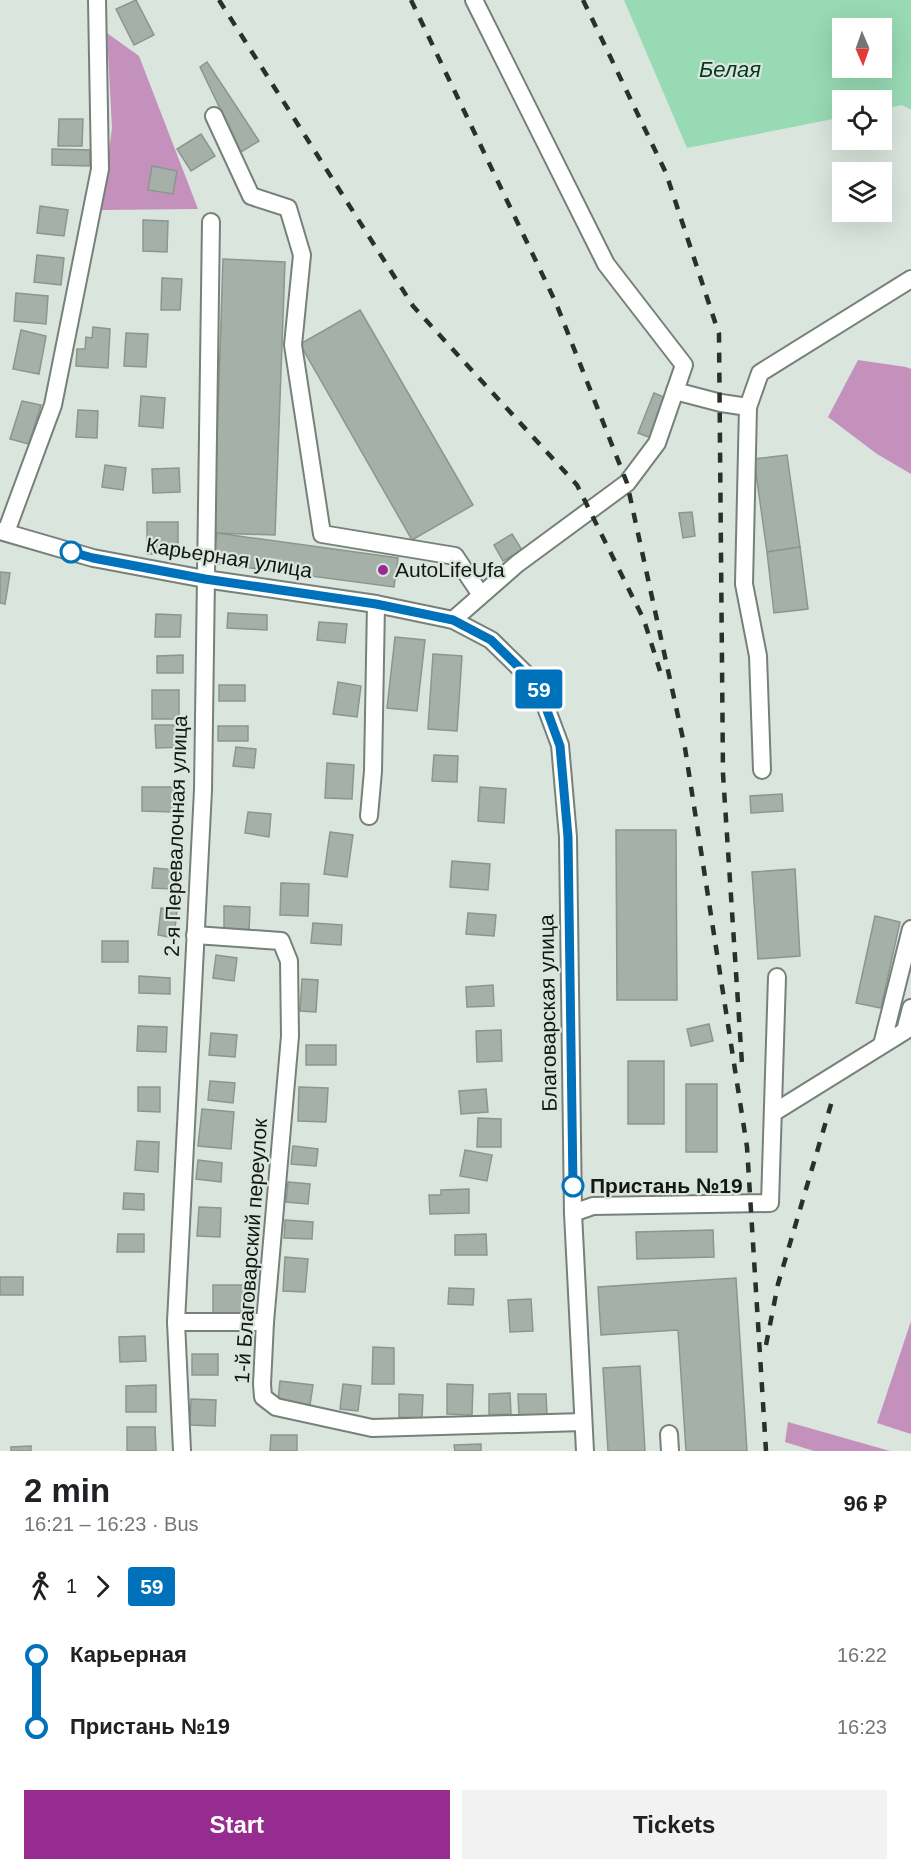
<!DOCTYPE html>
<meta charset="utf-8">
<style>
:root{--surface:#fff;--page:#f2f2f2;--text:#202124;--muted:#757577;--accent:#962c8f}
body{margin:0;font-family:Helvetica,sans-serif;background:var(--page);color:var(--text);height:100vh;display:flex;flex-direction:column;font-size:22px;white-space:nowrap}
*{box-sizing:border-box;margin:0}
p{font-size:20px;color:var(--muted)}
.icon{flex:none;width:33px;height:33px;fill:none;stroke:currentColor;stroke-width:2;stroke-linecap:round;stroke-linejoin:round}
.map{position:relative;height:1451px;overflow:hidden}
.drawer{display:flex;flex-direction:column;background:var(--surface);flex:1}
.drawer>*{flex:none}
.badge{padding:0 12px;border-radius:4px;font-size:21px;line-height:39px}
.needle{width:39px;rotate:178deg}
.buttons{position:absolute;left:832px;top:18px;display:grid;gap:12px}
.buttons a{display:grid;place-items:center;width:60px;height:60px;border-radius:0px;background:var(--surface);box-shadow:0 6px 24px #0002;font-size:30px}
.map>.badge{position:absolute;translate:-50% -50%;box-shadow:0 0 0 3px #fff}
.legs{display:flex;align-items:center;gap:9px;height:66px;padding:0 24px;font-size:20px}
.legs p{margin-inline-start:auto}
.headline{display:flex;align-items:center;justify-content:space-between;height:102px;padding:0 24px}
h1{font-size:33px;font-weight:700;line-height:45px}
.primary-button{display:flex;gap:12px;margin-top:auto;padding:12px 24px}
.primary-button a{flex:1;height:69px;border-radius:0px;background:var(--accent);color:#fff;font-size:24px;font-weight:700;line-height:69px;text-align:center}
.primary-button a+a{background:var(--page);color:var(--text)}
ul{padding:0 24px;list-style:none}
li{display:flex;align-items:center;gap:21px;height:72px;font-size:22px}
li i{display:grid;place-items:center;width:9px;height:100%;margin:0 8px;background:currentColor}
li i::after{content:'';width:15px;height:15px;margin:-8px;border:4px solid;border-radius:50%;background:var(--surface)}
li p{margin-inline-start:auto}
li:first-child i{background:linear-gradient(#0000 50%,currentColor 0)}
li:last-child i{background:linear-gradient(currentColor 50%,#0000 0)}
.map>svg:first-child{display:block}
</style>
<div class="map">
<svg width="911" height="1451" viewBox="0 0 911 1451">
<rect width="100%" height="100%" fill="#d9e5dd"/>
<g fill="#c491bd">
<path d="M107,33L139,56L198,209L101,210L112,128Z"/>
<path d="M858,360L906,367L911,369V474L877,454L828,417Z"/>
<path d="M911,1321V1434L877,1423Z"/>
<path d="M788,1422L890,1451H814L785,1442Z"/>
</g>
<path fill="#98dab4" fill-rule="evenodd" d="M624,0H911V110L902,105L882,109V100H843V117L687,148ZM843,28H882V68H843Z"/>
<g fill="#a5b0a9" stroke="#8b968f" stroke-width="1.5">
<path d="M136,0L154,35L134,45L116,9Z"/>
<path d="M207,62L259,141L241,152L200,67Z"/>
<path d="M59,119H83L82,146H58Z"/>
<path d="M201,134L215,156L191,171L177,149Z"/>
<path d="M52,149L90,150V166L52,165Z"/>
<path d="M152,166L177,171L173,194L148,190Z"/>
<path d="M40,206L68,210L64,236L37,233Z"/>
<path d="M143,220L168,221L167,252L143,251Z"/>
<path d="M37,255L64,258L61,285L34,282Z"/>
<path d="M223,259L285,262L275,535L214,533Z"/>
<path d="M162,278L182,279L180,310H161Z"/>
<path d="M16,293L48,296L46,324L14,321Z"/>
<path d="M360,310L473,505L412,540L300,344Z"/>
<path d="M93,327L110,329L108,368L76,366L77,349H85L86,337L92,338Z"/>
<path d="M21,330L46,336L39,374L13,369Z"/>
<path d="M126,333L148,334L146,367L124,366Z"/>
<path d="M654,393L666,398L651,438L638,433Z"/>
<path d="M141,396L165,398L163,428L139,426Z"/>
<path d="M22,401L41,405L29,444L10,439Z"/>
<path d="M78,410L98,411L97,438L76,437Z"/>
<path d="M787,455L800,547L767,552L754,459Z"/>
<path d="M105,465L126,468L123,490L102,487Z"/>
<path d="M179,468L180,492L153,493L152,469Z"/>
<path d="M692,512L695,536L683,538L679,513Z"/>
<rect x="147" y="522" width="31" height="32"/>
<path d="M217,533L398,558L394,587L213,563Z"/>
<path d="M512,534L522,550L503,561L494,545Z"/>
<path d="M800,547L808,609L774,613L767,552Z"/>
<path d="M0,572L10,573L5,604L0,603Z"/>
<path d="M228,613L267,615V630L227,628Z"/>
<path d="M156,614L181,615L180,637H155Z"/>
<path d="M319,622L347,624L345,643L317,640Z"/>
<path d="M395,637L425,640L417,711L387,708Z"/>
<path d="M433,654L462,656L457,731L428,729Z"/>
<path d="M183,655V673H157V656Z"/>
<path d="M338,682L361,686L357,717L333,714Z"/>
<rect x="219" y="685" width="26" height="16"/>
<rect x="152" y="690" width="27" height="29"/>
<path d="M155,725H175V730H184L185,747L156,748Z"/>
<rect x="218" y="726" width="30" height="15"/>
<path d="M236,747L256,749L254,768L233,766Z"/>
<path d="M434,755L458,756L457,782L432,781Z"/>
<path d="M327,763L354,765L352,799L325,798Z"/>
<path d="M142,787H174V812L142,811Z"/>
<path d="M480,787L506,789L504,823L478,821Z"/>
<path d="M782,794L783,811L751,813L750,796Z"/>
<path d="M248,812L271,814L269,837L245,833Z"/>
<path d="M616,830H676L677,1000H617Z"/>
<path d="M330,832L353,835L347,877L324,874Z"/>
<path d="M452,861L490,864L488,890L450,887Z"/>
<path d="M154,868L176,870L175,889L152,888Z"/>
<path d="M795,869L800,956L758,959L752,872Z"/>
<path d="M281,883L309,884L308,916L280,915Z"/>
<path d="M224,906L250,907L249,932L224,931Z"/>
<path d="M161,908L177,910L174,938L158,935Z"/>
<path d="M468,913L496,915L494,936L466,934Z"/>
<path d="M875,916L900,922L881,1008L856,1003Z"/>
<path d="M313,923L342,925L341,945L311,943Z"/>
<rect x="102" y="941" width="26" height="21"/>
<path d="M216,955L237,958L234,981L213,978Z"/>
<path d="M139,976L170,978V994L139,993Z"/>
<path d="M302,979L318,980L316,1012L300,1011Z"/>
<path d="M493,985L494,1006L467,1007L466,987Z"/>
<path d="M709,1024L713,1041L691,1046L687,1029Z"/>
<path d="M138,1026L167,1027L166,1052L137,1051Z"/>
<path d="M501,1030L502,1061L477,1062L476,1031Z"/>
<path d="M211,1033L237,1035L235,1057L209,1055Z"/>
<rect x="306" y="1045" width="30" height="20"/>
<rect x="628" y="1061" width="36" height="63"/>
<path d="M210,1081L235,1083L233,1103L208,1100Z"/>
<rect x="686" y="1084" width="31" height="68"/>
<path d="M138,1087H160V1112L138,1111Z"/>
<path d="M299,1087L328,1088L326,1122L298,1121Z"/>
<path d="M486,1089L488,1112L461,1114L459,1091Z"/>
<path d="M202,1109L234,1112L231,1149L198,1146Z"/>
<path d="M478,1118L501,1119V1147H477Z"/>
<path d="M137,1141L159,1142L158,1172L135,1170Z"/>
<path d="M293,1146L318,1149L316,1166L291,1164Z"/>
<path d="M465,1150L492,1155L487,1181L460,1176Z"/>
<path d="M198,1160L222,1163L221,1182L196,1179Z"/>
<path d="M288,1182L310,1184L308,1204L286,1202Z"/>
<path d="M469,1189V1213L430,1214L429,1195H441V1190Z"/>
<path d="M124,1193L144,1194V1210L123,1209Z"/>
<path d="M199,1207L221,1208L220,1237L197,1236Z"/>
<path d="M285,1220L313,1222L312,1239L284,1238Z"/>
<path d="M713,1230L714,1257L637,1259L636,1232Z"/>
<path d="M118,1234H144V1252H117Z"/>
<path d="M486,1234L487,1255H455V1235Z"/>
<path d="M285,1257L308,1259L305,1292L283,1291Z"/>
<rect x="0" y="1277" width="23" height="18"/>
<path d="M736,1278L747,1451H686L678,1330L601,1335L598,1287Z"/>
<rect x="213" y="1285" width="37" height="28"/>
<path d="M449,1288L474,1289L473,1305L448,1304Z"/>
<path d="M531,1299L533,1331L510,1332L508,1300Z"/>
<path d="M145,1336L146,1361L120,1362L119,1337Z"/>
<path d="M373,1347L394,1348V1384H372Z"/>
<rect x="192" y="1354" width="26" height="21"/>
<path d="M640,1366L645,1451H608L603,1368Z"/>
<path d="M280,1381L313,1385L310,1405L278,1401Z"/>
<path d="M343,1384L361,1386L358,1411L340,1409Z"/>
<path d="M447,1384L473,1385L472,1415L447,1414Z"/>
<path d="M156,1385V1412H126V1386Z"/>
<path d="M510,1393L511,1414L489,1415V1394Z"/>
<path d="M399,1394L423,1395L422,1418L399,1417Z"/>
<path d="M518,1394H546L547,1415L519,1416Z"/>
<path d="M191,1399L216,1400L215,1426L190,1425Z"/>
<path d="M127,1427H155L156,1451H127Z"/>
<path d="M271,1435H297V1451H270Z"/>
<path d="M481,1444V1451H455L454,1445Z"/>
<path d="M31,1446V1451H11V1447Z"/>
</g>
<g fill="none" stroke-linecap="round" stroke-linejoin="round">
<g stroke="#76817a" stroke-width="20">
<g id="minor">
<path d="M214,116L251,196L288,208L302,255L293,345L322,534L455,556L481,595"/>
<path d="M675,391L721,403L748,407L744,584L758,656L762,770"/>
<path d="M748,407L760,373L911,279"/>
<path d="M0,531L93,558L205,579L376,604L453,620L491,640L538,686L560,745L568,837L573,1213L585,1451"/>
<path d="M6,532L53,405L100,169L97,0"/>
<path d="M453,620L517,564L627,483L657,443L684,365L606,264L474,0"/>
<path d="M369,816L373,771L376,604"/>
<path d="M195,935L281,941L289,961L290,1036L265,1322L262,1384L263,1397L276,1407L372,1428L583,1422"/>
<path d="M882,1045L911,929"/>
<path d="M773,1113L905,1031L911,1008"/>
<path d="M573,1213L593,1206L770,1203L777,977"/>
<path d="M176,1322H265"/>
<path d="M669,1434L670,1451"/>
<path d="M182,1451L176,1322L203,790L211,222"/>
</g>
</g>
<use href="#minor" stroke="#fff" stroke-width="16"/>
<g stroke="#2b302c" stroke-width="4.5" stroke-dasharray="10 10" stroke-linecap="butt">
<path d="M219,0L413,306L577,485L644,620L660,671"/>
<path d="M411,0L556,303L627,483L685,748L747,1147L766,1451"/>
<path d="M583,0L666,173L719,334L723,774L742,1064"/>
<path d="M766,1345L778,1284L832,1101"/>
</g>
</g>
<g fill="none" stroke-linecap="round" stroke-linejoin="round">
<g stroke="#fff" stroke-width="14">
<path id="line-1" d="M71,552L93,558L205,579L376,604L453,620L491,640L538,686L560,746L568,837L573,1186"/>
</g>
<use href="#line-1" stroke="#0072bc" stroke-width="9"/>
</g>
<g fill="#fff" stroke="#0072bc" stroke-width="3">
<circle cx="71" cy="552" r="10"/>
<circle cx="573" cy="1186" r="10"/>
</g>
<circle fill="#962c8f" stroke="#d9e5dd" stroke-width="2" cx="383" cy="570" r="6"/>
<g text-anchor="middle" stroke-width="4.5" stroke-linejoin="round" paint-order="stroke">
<g font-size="21" fill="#141815" stroke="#d9e5dd">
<text transform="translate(229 558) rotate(9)" y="7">Карьерная улица</text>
<text transform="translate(176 836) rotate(-88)" y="7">2-я Перевалочная улица</text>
<text transform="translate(548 1013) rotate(-91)" y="7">Благоварская улица</text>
<text transform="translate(251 1251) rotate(-86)" y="7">1-й Благоварский переулок</text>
</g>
<g font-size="21" fill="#141815" stroke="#d9e5dd" text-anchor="start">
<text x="395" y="577">AutoLifeUfa</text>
</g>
<g font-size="21" font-weight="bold" fill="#141815" stroke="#d9e5dd" text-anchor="start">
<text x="590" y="1193">Пристань №19</text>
</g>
<g font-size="22" font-style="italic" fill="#033a23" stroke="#d9e5dd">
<text x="730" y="77">Белая</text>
</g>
</g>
</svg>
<div class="buttons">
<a><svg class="needle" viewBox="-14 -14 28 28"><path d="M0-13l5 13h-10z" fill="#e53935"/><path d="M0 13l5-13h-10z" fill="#757577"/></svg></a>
<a><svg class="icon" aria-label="locate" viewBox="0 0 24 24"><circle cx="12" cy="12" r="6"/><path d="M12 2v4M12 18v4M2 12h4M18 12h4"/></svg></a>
<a><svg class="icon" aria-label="layers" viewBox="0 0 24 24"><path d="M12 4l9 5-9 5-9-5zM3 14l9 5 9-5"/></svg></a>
</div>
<b class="badge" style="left:539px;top:689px;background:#0072bc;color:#fff">59</b>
</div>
<section class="drawer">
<div class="headline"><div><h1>2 min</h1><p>16:21 – 16:23 · Bus</p></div><b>96 ₽</b></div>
<div class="legs"><svg class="icon" aria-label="walk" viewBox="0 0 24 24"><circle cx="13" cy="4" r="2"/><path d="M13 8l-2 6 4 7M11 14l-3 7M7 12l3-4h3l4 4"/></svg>1<svg class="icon" aria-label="forward" viewBox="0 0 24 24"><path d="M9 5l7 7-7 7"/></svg><b class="badge" style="background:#0072bc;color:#fff">59</b></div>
<ul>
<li><i style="color:#0072bc"></i><b>Карьерная</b><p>16:22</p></li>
<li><i style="color:#0072bc"></i><b>Пристань №19</b><p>16:23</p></li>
</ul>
<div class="primary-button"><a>Start</a><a>Tickets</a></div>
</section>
